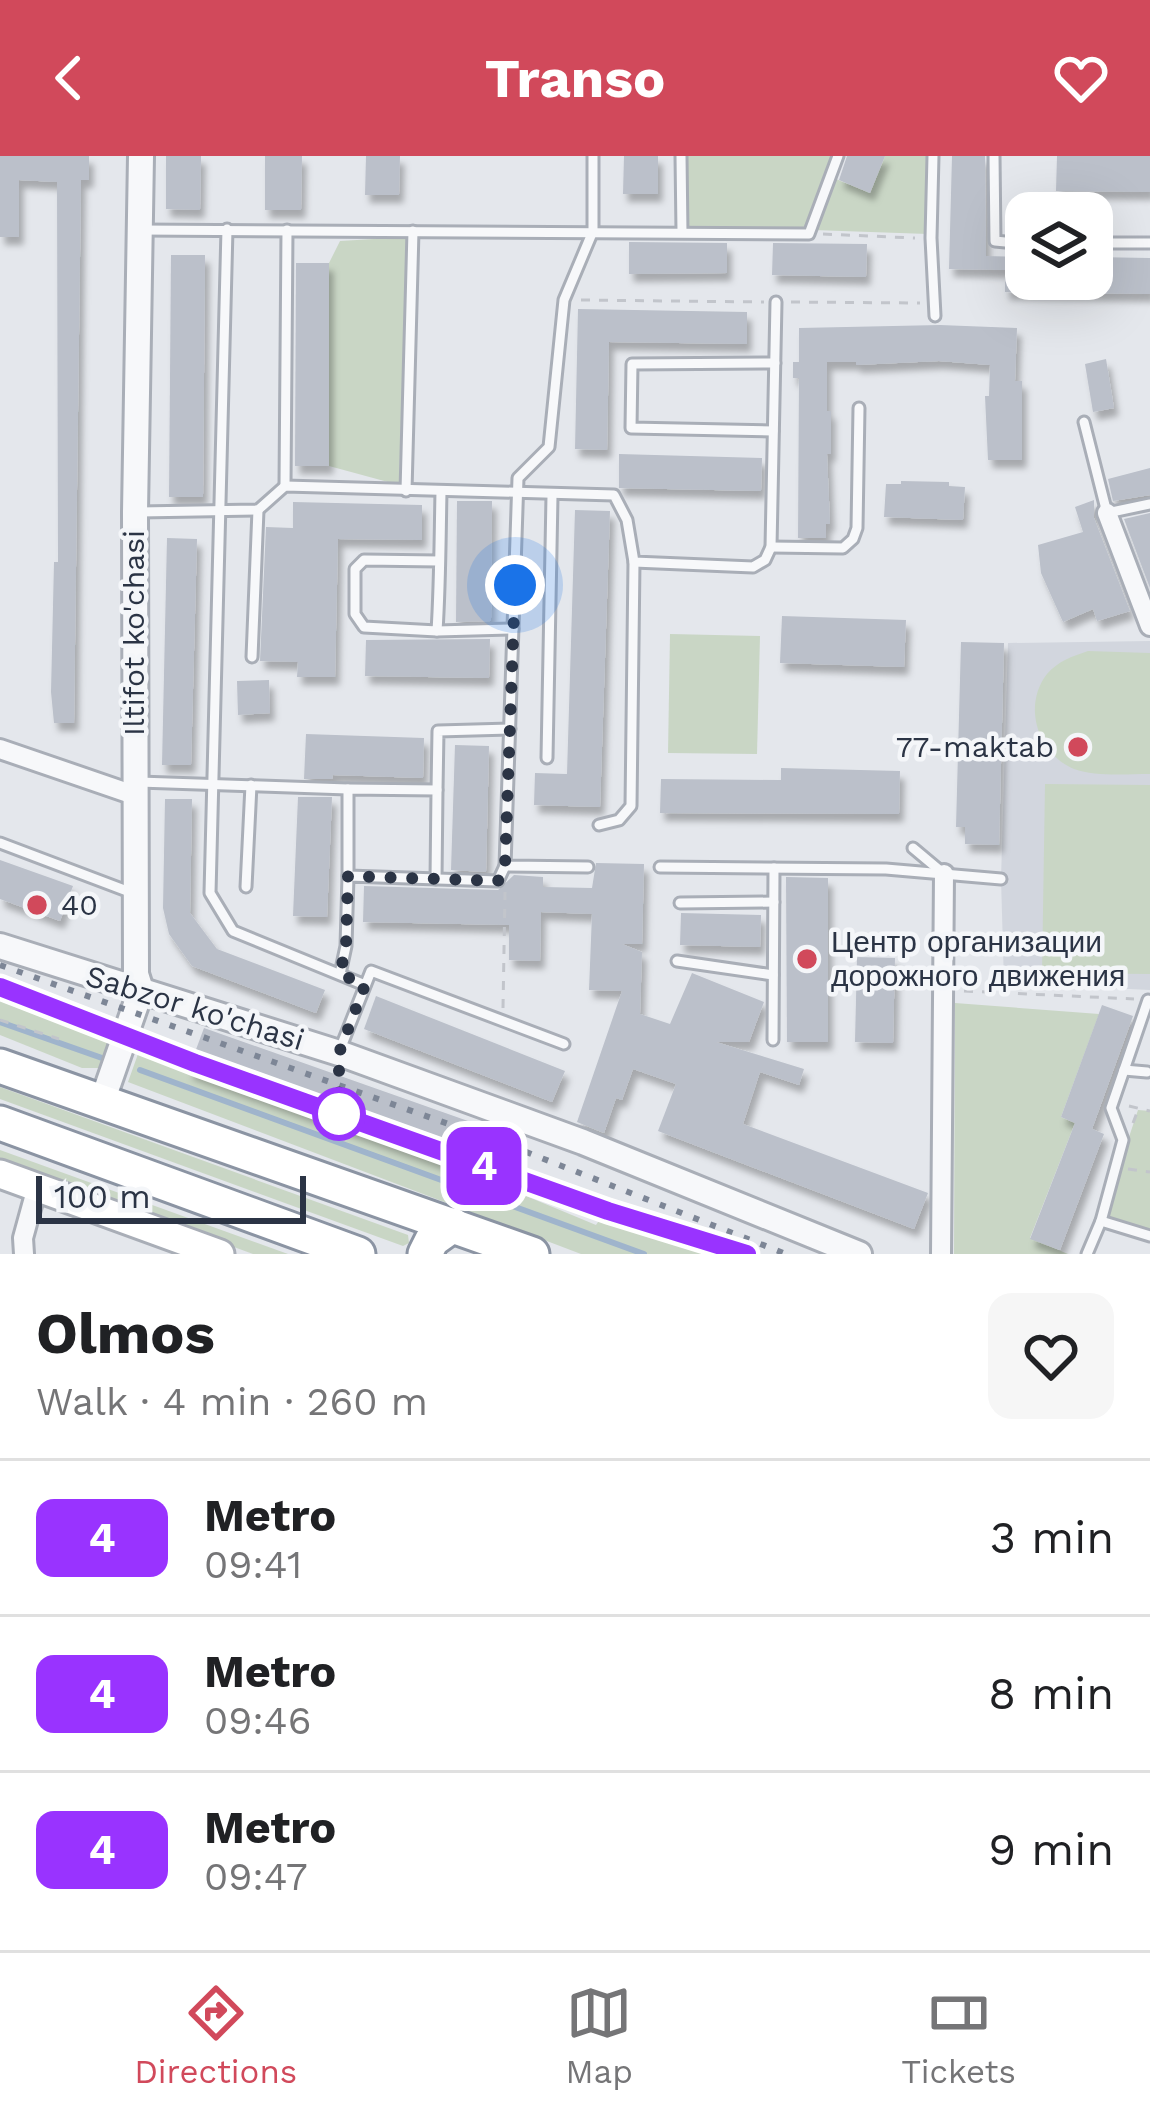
<!DOCTYPE html>
<meta charset="utf-8">
<style>
:root{--surface:#fff;--page:#f6f6f6;--text:#202124;--muted:#757577;--line:#e0e0e0;--accent:#d1495b}
body{margin:0;font-family:"Work Sans",sans-serif;background:var(--page);color:var(--text);height:100vh;display:flex;flex-direction:column;font-size:45px;white-space:nowrap}
*{box-sizing:border-box;margin:0}
p{font-size:39px;color:var(--muted)}
.icon{flex:none;width:66px;height:66px;fill:none;stroke:currentColor;stroke-width:2;stroke-linecap:round;stroke-linejoin:round}
.map{position:relative;height:1098px;overflow:hidden}
.sheet{display:flex;flex-direction:column;background:var(--surface);flex:1}
.sheet>*{flex:none}
.badge{padding:0 24px;border-radius:18px;font-size:42px;line-height:78px}
.controls{position:absolute;left:1005px;top:36px;display:grid;gap:24px}
.controls a{display:grid;place-items:center;width:108px;height:108px;border-radius:24px;background:var(--surface);box-shadow:0 12px 48px #0002;font-size:60px}
.scale{position:absolute;left:36px;bottom:30px;width:270px;box-sizing:border-box;padding-left:12px;border:6px solid #2b3445;border-top:0;font-size:33px;line-height:42px;white-space:nowrap;color:#2b3445;-webkit-text-stroke:9px #f4f6f9;paint-order:stroke}
.you{position:absolute;width:60px;height:60px;margin:-30px;border:9px solid #fff;border-radius:50%;background:#1a73e8;box-shadow:0 0 0 18px #1a73e833}
.map>.badge{position:absolute;translate:-50% -50%;box-shadow:0 0 0 6px #fff}
.round{display:grid;place-items:center;flex:none;width:126px;height:126px;border-radius:24px;background:var(--page)}
.summary{display:flex;align-items:center;justify-content:space-between;height:204px;padding:0 36px}
h1{font-size:57px;font-weight:700;line-height:90px}
ul{padding:0;list-style:none}
li{display:flex;align-items:center;gap:36px;height:156px;padding:0 36px;border-top:3px solid var(--line)}
li div{flex:1}
li b{display:block;font-size:45px}
li em{font-style:normal}
li .badge{min-width:132px;font-weight:700;text-align:center}
header{display:flex;justify-content:space-between;align-items:center;height:156px;padding:0 36px;background:var(--accent);color:#fff;font-size:54px;font-weight:700}
.tab-bar{display:flex;justify-content:space-around;align-items:center;height:168px;border-top:3px solid var(--line);background:var(--surface);font-size:33px;color:var(--muted)}
.tab-bar a{display:grid;justify-items:center;gap:6px}
.tab-bar .active{color:var(--accent)}
.map>svg:first-child{display:block}
</style>
<header><svg class="icon" aria-label="back" viewBox="0 0 24 24"><path d="M15 5l-7 7 7 7"/></svg>Transo<svg class="icon" aria-label="heart" viewBox="0 0 24 24"><path d="M12 20l-8-8c-3-5 5-10 8-4 3-6 11-1 8 4z"/></svg></header>
<div class="map">
<svg width="1150" height="1098" viewBox="0 0 1150 1098">
<defs>
<filter id="shadow"><feDropShadow dx="4.5" dy="8" stdDeviation="3" flood-color="#0004"/></filter>
</defs>
<rect width="100%" height="100%" fill="#e4e7ec"/>
<path fill="#d2d6de" d="M1150,485V834L1004,827L1001,723L1008,487Z"/>
<g fill="#c9d6c5">
<path d="M681,0H837L807,75L682,76Z"/>
<path d="M885,0H931L928,78L813,74L836,23L870,37Z"/>
<path d="M407,81L399,329L329,310V107L340,85Z"/>
<path d="M670,478L760,480L757,598L668,597Z"/>
<path d="M1088,495L1150,497V618C1127,618 1096,621 1074,613C1038,598 1022,550 1047,518C1058,505 1073,500 1088,495Z"/>
<path d="M1045,628L1150,629V818L1042,817Z"/>
<path d="M0,845L110,887L101,912H82L0,879Z"/>
<path d="M955,847L1099,858L1061,961L1075,967L1030,1082L1068,1098H954Z"/>
<path d="M138,898L485,1023L596,1069L600,1063L709,1098H581L128,926Z"/>
<path d="M0,931L408,1079L409,1087L403,1090L0,943Z"/>
<path d="M1138,954L1150,955V1077L1101,1065Z"/>
<path d="M0,994L288,1098H253L0,1005Z"/>
</g>
<g fill="none" stroke-linecap="round" stroke-linejoin="round">
<g stroke="#9fb4cc" stroke-width="6">
<path d="M0,866L102,902"/>
<path d="M140,914L644,1098"/>
</g>
</g>
<g fill="#bbc0ca" filter="url(#shadow)">
<path d="M0,0H89V24H81L74,567H54L51,536L54,406H58L57,26L19,24V81H0Z"/>
<path d="M166,0H201L200,54L166,53Z"/>
<path d="M265,0H302L301,54H265Z"/>
<path d="M366,0H400L399,39H365Z"/>
<path d="M624,0H658V38H623Z"/>
<path d="M847,0H885L870,37L839,24Z"/>
<path d="M952,0H985L986,100L1026,101V123H1092V101L1150,102V138L1005,136V114L949,113Z"/>
<path d="M1057,0H1150V36L1056,35Z"/>
<path d="M629,86L727,87V117L629,118Z"/>
<path d="M773,87L867,88L866,121L772,119Z"/>
<path d="M171,99H205L203,341H169Z"/>
<path d="M296,107H329V310H295Z"/>
<path d="M578,153L747,156V188L609,186L607,294L575,293Z"/>
<path d="M940,169L1017,172L1015,225H1022V304H988L985,240H989L990,209L939,205L856,209V206H827V255H831V298H827L830,368H826V382H798L799,222H793V206H799V172Z"/>
<path d="M1106,203L1114,252L1093,256L1085,208Z"/>
<path d="M619,298L762,302L761,335L619,332Z"/>
<path d="M1150,312V339L1113,345L1108,323Z"/>
<path d="M901,325L949,326V330L965,331L963,364L884,361L886,328H901Z"/>
<path d="M1094,344V362L1130,455L1097,465L1093,453L1063,466L1041,417L1038,389L1083,376L1075,351Z"/>
<path d="M457,345H492L491,465L456,466Z"/>
<path d="M293,346L422,349V384L338,383L335,521H297L298,506L260,505L266,371L293,372Z"/>
<path d="M575,354L610,355L600,651L534,649L535,617L567,618Z"/>
<path d="M1150,357V432L1124,363Z"/>
<path d="M167,382L197,383L191,609H162Z"/>
<path d="M782,460L906,464L904,511L780,507Z"/>
<path d="M490,483L489,522L365,520L366,484Z"/>
<path d="M961,486L1004,487L999,689L965,688V671H956Z"/>
<path d="M269,524L270,557L238,559L237,525Z"/>
<path d="M306,578L424,582L423,622L333,619L332,623H304Z"/>
<path d="M455,589L489,590L486,716L451,714Z"/>
<path d="M781,612L900,615L899,658L660,657L661,623L781,624Z"/>
<path d="M298,641H332L327,761L293,760Z"/>
<path d="M165,643H192L190,757L217,793L325,834L316,857L192,810L169,778L163,752Z"/>
<path d="M0,704L73,730L60,765L0,743Z"/>
<path d="M596,707L644,708L642,788H622L642,796L640,858L670,868L692,817L764,846L749,886H716L804,913L799,929L760,916L743,968L928,1037L914,1073L658,975L676,928L633,913L622,944L616,942L604,977L577,966L622,835L589,834L592,758L541,756L540,805L509,804V769L363,766L364,730L498,734L514,719L543,721V731L592,732Z"/>
<path d="M786,721L828,722V886H787Z"/>
<path d="M681,757L761,759L760,791L680,789Z"/>
<path d="M857,801L895,802L893,887L855,886Z"/>
<path d="M376,840L565,915L552,946L364,873Z"/>
<path d="M1102,849L1133,860L1092,973L1104,978L1060,1094L1030,1083L1075,967L1061,961Z"/>
<path d="M204,872L502,977L485,1023L188,915Z"/>
</g>
<g fill="none" stroke-linecap="round" stroke-linejoin="round">
<g stroke="#a9aeb7" stroke-width="15">
<g id="service">
<path d="M681,0L682,76"/>
<path d="M933,0L931,82L935,160"/>
<path d="M994,0L995,85L1026,88"/>
<path d="M227,73L210,737L233,775L365,829"/>
<path d="M140,74L809,78L838,0"/>
<path d="M1092,87H1150"/>
<path d="M1084,266L1107,357L1150,348"/>
<path d="M773,275L631,272L632,208L775,207"/>
<path d="M285,330L287,74"/>
<path d="M406,335L413,75"/>
<path d="M139,356L258,354L285,330L614,339L627,364L634,406L753,411L765,404L771,391L776,146"/>
<path d="M771,391L843,392L853,383L857,372L859,252"/>
<path d="M439,405L364,404L355,413V458L364,471L437,475C440,429 440,382 441,336"/>
<path d="M437,475L513,473"/>
<path d="M252,501L258,354"/>
<path d="M547,602L552,340"/>
<path d="M139,626L348,633"/>
<path d="M437,634L438,575L510,573"/>
<path d="M599,669L619,664L631,650L634,406"/>
<path d="M0,687L135,738"/>
<path d="M913,692L944,718"/>
<path d="M588,711L505,710L518,322L549,291L564,144L593,75V0"/>
<path d="M660,711L886,713L1001,723"/>
<path d="M348,720V633L437,634L436,723"/>
<path d="M246,731L251,629"/>
<path d="M680,747L774,746"/>
<path d="M677,805L773,819"/>
<path d="M340,818L346,790L348,720L498,725L505,710"/>
<path d="M773,884L774,712"/>
<path d="M339,896L371,815L564,888"/>
<path d="M1124,914L1147,916"/>
<path d="M1101,1065L1123,984L1111,952L1148,844"/>
<path d="M1087,1098L1101,1065L1150,1080"/>
</g>
</g>
<g stroke="#a9aeb7" stroke-width="24">
<g id="minor">
<path d="M1107,357L1150,470"/>
<path d="M0,593L134,639"/>
<path d="M24,1098L23,1082L37,1031"/>
<path d="M941,1098L944,718"/>
</g>
</g>
<g stroke="#a9aeb7" stroke-width="30">
<g id="tertiary">
<path d="M0,790L339,897L583,986L859,1098"/>
<path d="M102,946L141,834L136,818L135,356L141,0"/>
</g>
</g>
<g stroke="#a9aeb7" stroke-width="33">
<path id="secondary" d="M0,1018L220,1098"/>
</g>
<g stroke="#8b94a3" stroke-width="39">
<g id="trunk">
<path d="M0,910L532,1098"/>
<path d="M0,967L358,1098"/>
<path d="M425,1098L432,1084L453,1069"/>
</g>
</g>
<g stroke="#c2c5cb" stroke-width="3" stroke-dasharray="9 9" stroke-linecap="butt">
<path d="M823,78L915,82"/>
<path d="M581,144L764,146"/>
<path d="M791,146L920,147"/>
<path d="M964,835L1134,843"/>
<path d="M503,852L505,736"/>
<path d="M0,864L59,883"/>
<path d="M1129,950L1150,955"/>
<path d="M1133,967L1138,954"/>
<path d="M1128,1013L1150,1016"/>
</g>
<use href="#service" stroke="#f7f8fa" stroke-width="9"/>
<use href="#minor" stroke="#f7f8fa" stroke-width="18"/>
<use href="#tertiary" stroke="#f7f8fa" stroke-width="24"/>
<use href="#secondary" stroke="#fff" stroke-width="27"/>
<use href="#trunk" stroke="#fff" stroke-width="33"/>
<g stroke="#7d8696" stroke-width="6" stroke-dasharray="6 12" stroke-linecap="butt">
<path d="M0,809L516,992L786,1098"/>
<path d="M0,831L195,907L608,1055L734,1094"/>
</g>
</g>
<g fill="none" stroke-linecap="round" stroke-linejoin="round">
<g stroke="#fff" stroke-width="27">
<path id="line" d="M0,831L195,907L608,1055L747,1098"/>
</g>
<use href="#line" stroke="#93f" stroke-width="18"/>
<path stroke="#2b3445" stroke-width="12" stroke-dasharray="0 21.6" d="M339,958V897L365,829L340,818L346,790L348,720L498,725L505,710L515,429"/>
</g>
<g fill="#d1495b" stroke="#f4f6f9" stroke-width="4.5">
<circle cx="1078" cy="591" r="12"/>
<circle cx="37" cy="749" r="12"/>
<circle cx="807" cy="803" r="12"/>
</g>
<circle fill="#fff" stroke="#93f" stroke-width="6" cx="339" cy="958" r="24"/>
<g text-anchor="middle" stroke-width="9" stroke-linejoin="round" paint-order="stroke">
<g font-size="30" fill="#2b3445" stroke="#f4f6f9">
<text transform="translate(134 477) rotate(-90)" y="10">Iltifot ko'chasi</text>
<text transform="translate(195 852) rotate(17)" y="10">Sabzor ko'chasi</text>
</g>
<g font-size="30" fill="#2b3445" stroke="#f4f6f9" text-anchor="start">
<text x="1054" y="601" text-anchor="end">77-maktab</text>
<text x="61" y="759">40</text>
<text x="831" y="796">Центр организации<tspan x="831" dy="34">дорожного движения</tspan></text>
</g>
</g>
</svg>
<div class="controls">
<a><svg class="icon" aria-label="layers" viewBox="0 0 24 24"><path d="M12 4l9 5-9 5-9-5zM3 14l9 5 9-5"/></svg></a>
</div>
<div class="scale">100 m</div>
<div class="you" style="left:515px;top:429px"></div>
<b class="badge" style="left:484px;top:1010px;background:#93f;color:#fff">4</b>
</div>
<section class="sheet">
<div class="summary"><div><h1>Olmos</h1><p>Walk · 4 min · 260 m</p></div><a class="round"><svg class="icon" aria-label="heart" viewBox="0 0 24 24"><path d="M12 20l-8-8c-3-5 5-10 8-4 3-6 11-1 8 4z"/></svg></a></div>
<ul>
<li><span class="badge" style="background:#93f;color:#fff">4</span><div><b>Metro</b><p>09:41</p></div><em>3 min</em></li>
<li><span class="badge" style="background:#93f;color:#fff">4</span><div><b>Metro</b><p>09:46</p></div><em>8 min</em></li>
<li><span class="badge" style="background:#93f;color:#fff">4</span><div><b>Metro</b><p>09:47</p></div><em>9 min</em></li>
</ul>
</section>
<nav class="tab-bar">
<a class="active"><svg class="icon" aria-label="directions" viewBox="0 0 24 24"><path d="M12 3l9 9-9 9-9-9zM9 14v-3h6M13 9l2 2-2 2"/></svg>Directions</a>
<a><svg class="icon" aria-label="map" viewBox="0 0 24 24"><path d="M3 6l6-2 6 2 6-2v14l-6 2-6-2-6 2zM9 4v14M15 6v14"/></svg>Map</a>
<a><svg class="icon" aria-label="tickets" viewBox="0 0 24 24"><path d="M3 7h18v10H3zM15 7v10"/></svg>Tickets</a>
</nav>
